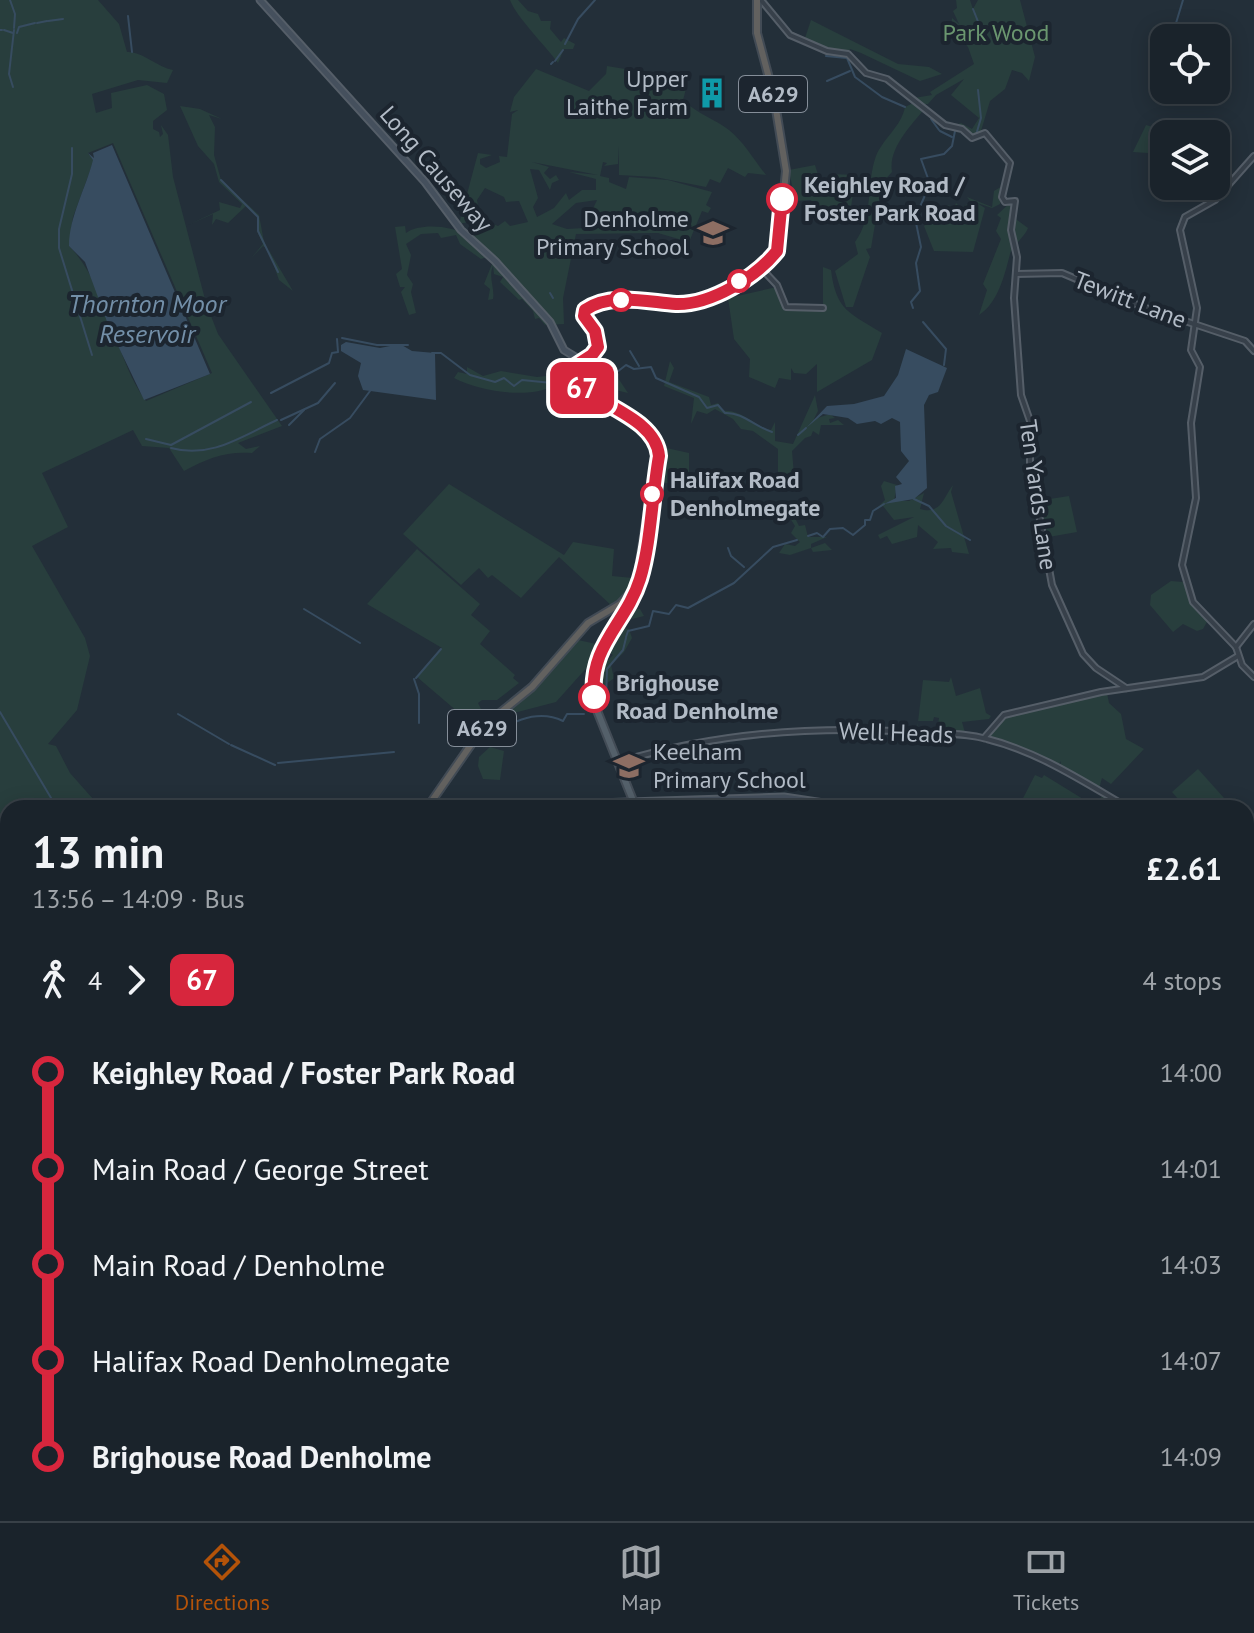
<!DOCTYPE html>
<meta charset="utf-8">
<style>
:root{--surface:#1a232b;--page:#232b33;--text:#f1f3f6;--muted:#9fa4a9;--line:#384047;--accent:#b45309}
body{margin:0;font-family:"PT Sans",sans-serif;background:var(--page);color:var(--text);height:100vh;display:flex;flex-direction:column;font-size:30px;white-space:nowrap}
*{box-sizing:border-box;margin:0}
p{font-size:26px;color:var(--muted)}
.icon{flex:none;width:44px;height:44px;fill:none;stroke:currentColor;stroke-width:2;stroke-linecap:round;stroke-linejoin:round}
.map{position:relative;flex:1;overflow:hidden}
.drawer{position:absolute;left:0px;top:800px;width:1254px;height:722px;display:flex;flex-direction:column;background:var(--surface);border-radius:24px 24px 0 0;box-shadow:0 4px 20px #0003,0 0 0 2px var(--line)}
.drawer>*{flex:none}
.badge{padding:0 16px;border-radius:12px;font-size:28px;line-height:52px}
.controls{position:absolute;left:1150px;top:24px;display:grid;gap:16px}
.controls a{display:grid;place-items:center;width:80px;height:80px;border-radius:16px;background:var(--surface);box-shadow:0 4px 20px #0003,0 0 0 2px var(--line);font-size:40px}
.map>.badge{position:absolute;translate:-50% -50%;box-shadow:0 0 0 4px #fff}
.legs{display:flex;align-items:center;gap:12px;height:88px;padding:0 32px;font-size:26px}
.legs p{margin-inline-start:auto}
.head{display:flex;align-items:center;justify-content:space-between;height:136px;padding:0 32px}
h1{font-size:44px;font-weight:600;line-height:60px}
ul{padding:0 32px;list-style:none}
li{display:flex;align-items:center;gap:28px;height:96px;font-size:30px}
li i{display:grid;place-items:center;width:12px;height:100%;margin:0 10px;background:currentColor}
li i::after{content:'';width:20px;height:20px;margin:-10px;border:6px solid;border-radius:50%;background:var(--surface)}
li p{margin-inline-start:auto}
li:first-child i{background:linear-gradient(#0000 50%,currentColor 0)}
li:last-child i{background:linear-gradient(currentColor 50%,#0000 0)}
.menu{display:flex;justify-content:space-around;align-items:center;height:112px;border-top:2px solid var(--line);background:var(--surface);font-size:22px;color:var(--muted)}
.menu a{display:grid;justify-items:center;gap:4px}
.menu .selected{color:var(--accent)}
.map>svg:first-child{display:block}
</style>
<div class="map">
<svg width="1254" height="1521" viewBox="0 0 1254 1521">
<rect width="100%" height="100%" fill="#232f39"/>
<g fill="#283e3d" fill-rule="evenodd">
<path d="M0,0H98L119,24L127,52C142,51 157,67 173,70L167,83L138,80L92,94L96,113L112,108L111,93L147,85L164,94L167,110L153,121V129L159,132L160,137L163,134L161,125L168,135L173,177L206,303L218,334L282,426L238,443L246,449L260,446L252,453C226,451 208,458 184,471L169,448L142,446L133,430L42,473L68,527L32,546L85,638L90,656L77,710L48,744L56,746L70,773L101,808H8V1216L0,1217ZM113,143L212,373L146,401C115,360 108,285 69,246L73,217L94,160L88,153Z"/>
<path d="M510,0H518L528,11L538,14L541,21H551L550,29L561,42L564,38L575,44L573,49H564L558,63C545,45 517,18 510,0Z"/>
<path d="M956,0H970L973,9L978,0H1020L1035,57L1029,81L1022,73L1012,70L1005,89L990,101L981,131L973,137L953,126L961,123L972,129L979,118L951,95L964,79L936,95L928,104H920L925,108C911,126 888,148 892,172L882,183L871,248L866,249L870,257L853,307H846L835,271L858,254L855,242C874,217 866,183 876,156C884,137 901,127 905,107L915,102L914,98L932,95L930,92L974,64L968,47L951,27L952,18L959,24L953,11L957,8Z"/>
<path d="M811,20L898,64L929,67L942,74L920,81L861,53L850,49L848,53L833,52L804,41Z"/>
<path d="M607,66L625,69L652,88L672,83L686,89L683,100C699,115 715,119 729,130C744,142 754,160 766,175L748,173L745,177L728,168L720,183L710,179L706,187L655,177L619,175V146L618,164L604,166L607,163L603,162L600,176L609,178V182L626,189L629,177L668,180L712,192L706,205L711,208L708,213L702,211L689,242L658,233L576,234L563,298L564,324L545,325L539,318L535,319L533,311L522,299L519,300L500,282L503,277L494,274L493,266C488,277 495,288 493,299L488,300L490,289L484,284L492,264L487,257L481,259L460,244L456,235L441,238L438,233L421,234L406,244L411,255L407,275L413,284L411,292L416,313L409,315L401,292L405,287H400L396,274L402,269L395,227L405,226L406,233C419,223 452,225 469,236L470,226L483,220L498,226L505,221L510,226L528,222L519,201L506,202L504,197L485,188L477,200L479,211L473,215L465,214L473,221L459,224L478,153L492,155L480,159V164L486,168L500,162L499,156L507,157L512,114L518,110L510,112L514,97L536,69L589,91L606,74ZM532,162L598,175L569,172L596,179V190H582L569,200L566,193L554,208L537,217L533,207L538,198L530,169L539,170L550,190L552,183L559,180L556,175L550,179L544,173L549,167ZM597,200L584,228L567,229L552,224L576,203Z"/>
<path d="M180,106L200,109L222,119L209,115L215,127L214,155L221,180L259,215L264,242L293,291L279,280L268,249L263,246L252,257L263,244L257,231L258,217L247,205L228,223L216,219L212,225L213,214L188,225L220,210L219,202L240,208L242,204L219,182L214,164L198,146Z"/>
<path d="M1146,125L1174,133H1198L1164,134V154L1133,152Z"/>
<path d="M815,165L820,181L828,179L830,174L856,175L851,207L816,212L811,200L795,201L789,170Z"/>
<path d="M1004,185L1000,204L992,208L977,203L985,208L973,252L934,251L924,226L948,205L954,208L956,203L961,208L971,202L967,197L992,207L994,191Z"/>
<path d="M1013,200V217L1028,228C1024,238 1012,246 1010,254C1005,274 998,303 979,315L987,290L983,284L1001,239L996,231L1001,218L997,215Z"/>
<path d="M823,267L831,270C836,311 850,313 882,333L872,360L817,392V364L806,374L794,373L791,368V380L779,378L775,388L749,377L750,359L734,339L728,298L777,287L786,307L823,308Z"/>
<path d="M670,361L674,368L669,382L709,397L711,405L718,403L723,411C742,409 755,427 771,430L775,422V441L793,444L815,395L818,411L814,419L830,414L835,418L829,419L830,423L838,420L844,425H821L819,435L813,431L811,436L805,438L792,451L794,475L784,477L778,472V449L753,431L741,429L733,419L715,409L707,414L697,411L691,424L694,398L664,386Z"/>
<path d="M586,362L595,368L612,369L628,393L603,387L599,396L585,387L589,368L583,363Z"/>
<path d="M467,367L483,376L501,371L537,377L565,374L558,377L561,382C534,401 482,392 454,378L458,372L467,374Z"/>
<path d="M662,447L689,453V472L685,474V484L681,486L679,480L672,484L660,482L661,477L658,474Z"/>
<path d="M884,481L897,485L894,501H909L924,493L920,509C941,515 943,498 953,485L951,492L969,554L952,552L951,548L933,549L938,542L918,525L917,537L892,544L887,536L880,539L878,535L914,517L894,520L883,506L875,510L885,500L881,486Z"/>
<path d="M449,484L564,555L573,542L614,549L612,576L633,578L632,587L613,607L559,557L521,598L492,575L488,578L479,568L461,585L403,534Z"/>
<path d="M1069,496L1077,532L1043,538L1037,501Z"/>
<path d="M793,502L798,505L791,510L799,526L805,525L808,537H827L811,544V548L825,543L832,550L813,552L811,548L790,555L779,553L785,544L795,546L800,542L791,533L795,526L785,510Z"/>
<path d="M417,549L480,604L471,615L490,631L480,644L515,675L513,678L519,683L497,700H482L478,703L482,711L472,724L417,677L442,648L367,604Z"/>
<path d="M1171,581L1183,582L1191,603L1208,620L1203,629L1197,631L1183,624L1173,632L1150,605L1151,595Z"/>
<path d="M634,608L640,609L644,616L628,620L620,627L629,629L632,638L624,652L611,665L613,674H620L606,684L608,691L605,686L597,695L598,670L613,655L605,649L606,640Z"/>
<path d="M583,632L578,640L601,645L590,664L556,702L510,714L505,711Z"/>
<path d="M951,677L956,696L980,688L986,713L991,716L989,719L962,722L965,733L940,732L945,726L938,725L939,718L934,717L933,721H918V730L926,732L917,730L923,680L949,682Z"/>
<path d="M1107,693L1109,703L1121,714L1126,739L1144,749L1111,784L1102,778L1099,789L1060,766L1061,761L1058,765L988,735L1004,717Z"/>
<path d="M490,747L504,751L500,780L483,779L478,766L479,757Z"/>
<path d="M1198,769L1233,808H1186L1172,792Z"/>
<path d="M1035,775L1042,778L1044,775L1096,807L1103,794L1126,808H1018Z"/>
</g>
<g fill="#374c60">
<path d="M112,145L210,374L144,400L109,327L85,262L69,246C69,217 86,188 93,160L88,153L94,158L93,153Z"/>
<path d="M346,342L380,348L400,344L412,351L435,353L436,400L363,390L358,376L361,363L341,351V345Z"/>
<path d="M906,349L947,368L938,392L929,395L924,405L927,488L914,499L884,504L896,498L895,486L902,484L896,477L909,461L901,451L900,422L892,418L881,424L875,421L857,424L848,418L823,414L806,428L827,406L854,404L884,396L898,375Z"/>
</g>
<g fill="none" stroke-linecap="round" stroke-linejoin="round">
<g stroke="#374c60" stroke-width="2">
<path d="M10,0L15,14L14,28"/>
<path d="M973,9L985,39"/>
<path d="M128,16L132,52"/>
<path d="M48,21L63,19"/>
<path d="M37,23L47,21"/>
<path d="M0,30H2"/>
<path d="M4,30L13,33"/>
<path d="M17,33L19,27L35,23"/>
<path d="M1173,33L1183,0"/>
<path d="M565,44L578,19L595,0"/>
<path d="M826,56L847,58L855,77L882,97L905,107"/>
<path d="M555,61L563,50"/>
<path d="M551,64L553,62"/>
<path d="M827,81L850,71"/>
<path d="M13,87L9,74L14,30"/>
<path d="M931,119L939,130"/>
<path d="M940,131L952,137"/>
<path d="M976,135L981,118L978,90"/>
<path d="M72,148V174L59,229V248L92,355"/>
<path d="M221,180L258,217V231L278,272"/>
<path d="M550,293L553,298"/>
<path d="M913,308L911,302L920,291L916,263L921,247L915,218L930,184L921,159L944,154L952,146L956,126L968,132"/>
<path d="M923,322L946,349L944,365"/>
<path d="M342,338L377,345H408"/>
<path d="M630,351L639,366"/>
<path d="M432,353H441L470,375L495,382L504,378L514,386L522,380L552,383L563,377L568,380"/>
<path d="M617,372L626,365L634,369L651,367L656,378L699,397L707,408L718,405L725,413C743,412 755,427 772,432"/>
<path d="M593,375L615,373"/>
<path d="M271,393L329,363L332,353L338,352L337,339"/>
<path d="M281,420L318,403L335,383"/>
<path d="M289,425L304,410"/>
<path d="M798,435L806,428"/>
<path d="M146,439L171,445L251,402"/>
<path d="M171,448C211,459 242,436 277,420"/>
<path d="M315,452L320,439L350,418L370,391"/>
<path d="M914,499L929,506L946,526L970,540"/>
<path d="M808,536L817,533L823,537L830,529L843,528L853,535L865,525V520H870L873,511L884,504"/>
<path d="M728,548L731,556L744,567"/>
<path d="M304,609L360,643"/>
<path d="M626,637L628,631L649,626L653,611L669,614L676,605L688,608L734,583L773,547L797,540"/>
<path d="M416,678L441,649"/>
<path d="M414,679L419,694V723"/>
<path d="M606,700L607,669L623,650L626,638"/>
<path d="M599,705L606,703"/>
<path d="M0,712L57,808"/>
<path d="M178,714L229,744"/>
<path d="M484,742C506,723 536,708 563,721L567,714H584"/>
<path d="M231,745L275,765"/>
<path d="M278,763L394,752"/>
<path d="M0,898L8,904"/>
<path d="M1246,1100L1254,1098"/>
<path d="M1246,1216L1254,1217"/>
<path d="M0,1217H8"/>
<path d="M538,1521L543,1514"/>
</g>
<g stroke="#555e68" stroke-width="8">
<g id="tertiary">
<path d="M761,0L790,35L827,51L848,54L866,73L887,79L945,125L962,129L972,138L985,133L1010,163L1002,197L1005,202L1015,201L1011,230L1017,257L1014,298L1021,395L1030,421V465L1052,585L1083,654L1096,668L1126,688"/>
<path d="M760,267L777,285L786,307L823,308"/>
<path d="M1016,274L1062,273L1140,306L1245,341L1254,351"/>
<path d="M1236,647L1193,602L1182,565L1196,498L1191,423L1200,367L1191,350L1197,308L1180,230L1185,217L1215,200L1254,156"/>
<path d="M1236,647L1242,665L1254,677"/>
<path d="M1236,647L1254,624"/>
<path d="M984,738L1004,715L1101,692L1203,677L1238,656"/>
<path d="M619,762C718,732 824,725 927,733C947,734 967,733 987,739C1039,752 1084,782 1129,808"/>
<path d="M1246,910L1254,896"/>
<path d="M0,1417L8,1409"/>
<path d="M0,1456L8,1459"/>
</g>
</g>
<g stroke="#555e68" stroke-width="9">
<g id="secondary">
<path d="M260,0L425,182L461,230L495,261L550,322L564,350L582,361"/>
<path d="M429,804L469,807L784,797L857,808"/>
<path d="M1246,1019L1254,1025"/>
</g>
</g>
<g stroke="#434c56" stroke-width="10">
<g id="primary">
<path d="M636,587L629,607L606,637L593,680L596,708L636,808"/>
<path d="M924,1514L927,1521"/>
</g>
</g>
<g stroke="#424b55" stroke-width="10">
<g id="trunk">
<path d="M427,808L484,726L532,687L588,623L620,604L636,587L658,446L641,426L573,381L572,368L592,355L598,347L585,310C612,291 647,303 677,304C710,305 760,277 778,249L786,171L774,97L757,33V0"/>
<path d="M64,1521L68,1514"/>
</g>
</g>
<use href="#tertiary" stroke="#37404a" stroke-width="4"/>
<use href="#secondary" stroke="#45505d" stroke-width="5"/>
<use href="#primary" stroke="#54606a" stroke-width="6"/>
<use href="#trunk" stroke="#62615f" stroke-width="6"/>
</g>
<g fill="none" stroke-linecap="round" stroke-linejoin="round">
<g stroke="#fff" stroke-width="18">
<path id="line-1" d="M594,697C589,645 626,624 640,579C651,543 652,495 659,456C656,418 597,405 573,381L572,368L592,355L598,347L595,331L584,316L585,310C611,292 647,302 676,304C711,305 756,277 777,251L782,199"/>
</g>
<use href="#line-1" stroke="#d7263d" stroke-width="12"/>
</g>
<defs>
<g id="building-bare" transform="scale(2.4)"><path d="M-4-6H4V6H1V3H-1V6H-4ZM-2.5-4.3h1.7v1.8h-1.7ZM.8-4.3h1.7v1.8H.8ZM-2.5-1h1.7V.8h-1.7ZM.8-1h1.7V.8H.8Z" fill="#0f9aa8" stroke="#1c252f" stroke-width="2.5" paint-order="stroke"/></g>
<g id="school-bare" transform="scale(2.4)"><path d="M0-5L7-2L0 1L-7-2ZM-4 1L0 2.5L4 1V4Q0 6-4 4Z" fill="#8d6e63" stroke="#1c252f" stroke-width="2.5" paint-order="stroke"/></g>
</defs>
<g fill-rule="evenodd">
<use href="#building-bare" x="712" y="93"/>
<use href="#school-bare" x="713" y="233"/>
<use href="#school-bare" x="629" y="766"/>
</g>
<g fill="#fff" stroke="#d7263d" stroke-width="4">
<circle cx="782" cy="199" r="14"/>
<circle cx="739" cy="281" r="10"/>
<circle cx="621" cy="300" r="10"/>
<circle cx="652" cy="494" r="10"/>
<circle cx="594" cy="697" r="14"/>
</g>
<g text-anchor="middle" stroke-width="8" stroke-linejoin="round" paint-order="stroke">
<g fill="#1c252f" stroke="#858e99" stroke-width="2">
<rect x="739" y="76" width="68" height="36" rx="6"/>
<rect x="448" y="710" width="68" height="36" rx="6"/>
</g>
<g font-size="22" font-weight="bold" fill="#b2bbc6">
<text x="773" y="102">A629</text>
<text x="482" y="736">A629</text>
</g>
<g font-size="24" fill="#6a966f" stroke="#1c252f">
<text x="996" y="41">Park Wood</text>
</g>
<g font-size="24" fill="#b2bbc6" stroke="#1c252f" text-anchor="end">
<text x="688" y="87">Upper<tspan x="688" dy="28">Laithe Farm</tspan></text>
<text x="689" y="227">Denholme<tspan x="689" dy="28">Primary School</tspan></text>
<text x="653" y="760" text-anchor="start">Keelham<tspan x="653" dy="28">Primary School</tspan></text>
</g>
<g font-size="24" fill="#b2bbc6" stroke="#1c252f">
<text transform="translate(436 169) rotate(49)" y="8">Long Causeway</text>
<text transform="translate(1130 300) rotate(21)" y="8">Tewitt Lane</text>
<text transform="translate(1038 495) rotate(82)" y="8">Ten Yards Lane</text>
<text transform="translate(896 733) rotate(2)" y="8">Well Heads</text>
</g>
<g font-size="24" font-weight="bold" fill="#b2bbc6" stroke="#1c252f" text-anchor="start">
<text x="804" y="193">Keighley Road /<tspan x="804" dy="28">Foster Park Road</tspan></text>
<text x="670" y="488">Halifax Road<tspan x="670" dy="28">Denholmegate</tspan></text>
<text x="616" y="691">Brighouse<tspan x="616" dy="28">Road Denholme</tspan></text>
</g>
<g font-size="26" font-style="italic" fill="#738fa8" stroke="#1c252f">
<text x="147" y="313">Thornton Moor<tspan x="147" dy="30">Reservoir</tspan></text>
</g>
</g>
</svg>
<div class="controls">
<a><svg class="icon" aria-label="locate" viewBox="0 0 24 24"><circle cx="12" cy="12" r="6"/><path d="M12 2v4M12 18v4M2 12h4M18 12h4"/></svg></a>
<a><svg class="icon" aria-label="layers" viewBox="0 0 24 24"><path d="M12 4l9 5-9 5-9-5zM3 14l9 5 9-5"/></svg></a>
</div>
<b class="badge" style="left:582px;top:388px;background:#d7263d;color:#fff">67</b>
<section class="drawer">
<div class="head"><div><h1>13 min</h1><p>13:56 – 14:09 · Bus</p></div><b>£2.61</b></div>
<div class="legs"><svg class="icon" aria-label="walk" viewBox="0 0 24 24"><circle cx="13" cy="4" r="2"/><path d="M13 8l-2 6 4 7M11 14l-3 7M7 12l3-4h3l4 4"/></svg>4<svg class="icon" aria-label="forward" viewBox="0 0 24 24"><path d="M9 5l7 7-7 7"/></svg><b class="badge" style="background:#d7263d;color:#fff">67</b><p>4 stops</p></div>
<ul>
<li><i style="color:#d7263d"></i><b>Keighley Road / Foster Park Road</b><p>14:00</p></li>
<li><i style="color:#d7263d"></i><span>Main Road / George Street</span><p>14:01</p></li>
<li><i style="color:#d7263d"></i><span>Main Road / Denholme</span><p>14:03</p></li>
<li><i style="color:#d7263d"></i><span>Halifax Road Denholmegate</span><p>14:07</p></li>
<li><i style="color:#d7263d"></i><b>Brighouse Road Denholme</b><p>14:09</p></li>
</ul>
</section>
</div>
<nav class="menu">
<a class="selected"><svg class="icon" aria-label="directions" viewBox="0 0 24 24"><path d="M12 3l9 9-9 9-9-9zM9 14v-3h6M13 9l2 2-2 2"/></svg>Directions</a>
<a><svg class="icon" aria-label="map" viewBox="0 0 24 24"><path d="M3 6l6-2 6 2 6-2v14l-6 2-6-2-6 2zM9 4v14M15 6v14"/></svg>Map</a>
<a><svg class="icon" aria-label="tickets" viewBox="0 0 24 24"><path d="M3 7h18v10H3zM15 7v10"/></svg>Tickets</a>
</nav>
